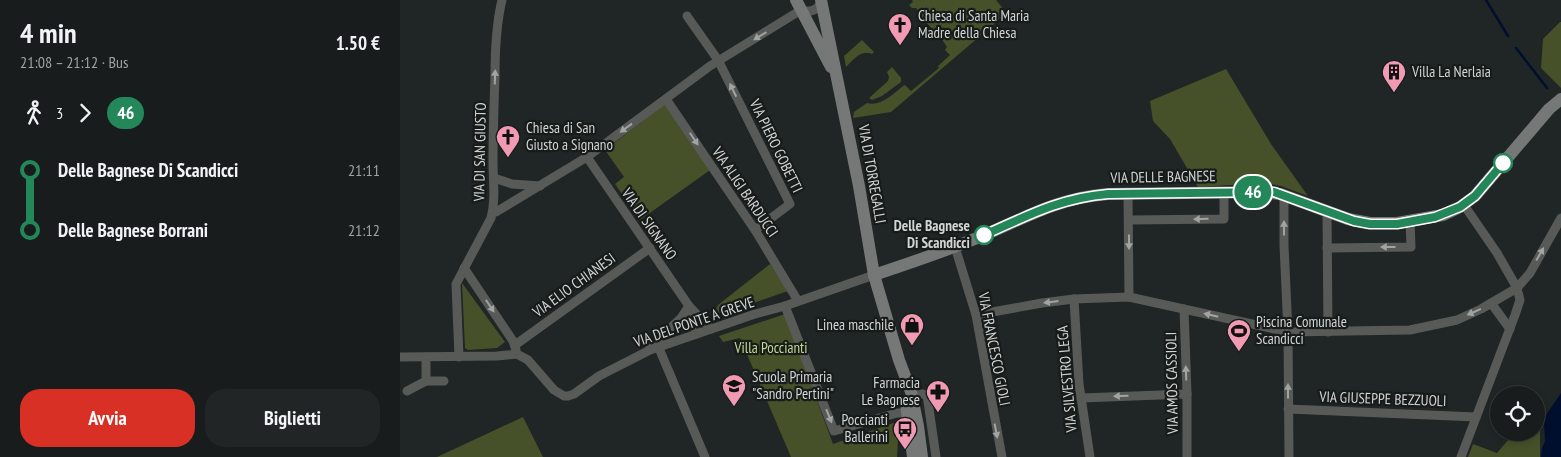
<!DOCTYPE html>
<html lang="it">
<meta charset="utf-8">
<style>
:root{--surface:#181c1c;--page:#212525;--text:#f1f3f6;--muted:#9fa1a3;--line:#363a3b;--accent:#d93025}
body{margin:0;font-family:"PT Sans Narrow",sans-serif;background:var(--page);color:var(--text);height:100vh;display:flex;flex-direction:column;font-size:19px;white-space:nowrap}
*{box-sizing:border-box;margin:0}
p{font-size:16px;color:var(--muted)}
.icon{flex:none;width:28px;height:28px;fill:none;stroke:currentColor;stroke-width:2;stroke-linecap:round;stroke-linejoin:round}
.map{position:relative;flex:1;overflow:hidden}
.panel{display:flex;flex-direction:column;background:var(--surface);width:400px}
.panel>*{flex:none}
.badge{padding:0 10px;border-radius:16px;font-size:18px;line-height:32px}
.buttons{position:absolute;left:1090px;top:386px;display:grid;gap:10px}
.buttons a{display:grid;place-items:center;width:55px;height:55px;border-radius:50%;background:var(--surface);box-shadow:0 2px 8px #0003,0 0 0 1px var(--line);font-size:25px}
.map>.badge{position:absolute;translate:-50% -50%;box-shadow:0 0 0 2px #fff}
.legs{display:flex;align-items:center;gap:8px;height:55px;padding:0 20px;font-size:16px}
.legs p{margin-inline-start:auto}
.overview{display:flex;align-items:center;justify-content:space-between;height:85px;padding:0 20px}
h1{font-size:28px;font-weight:600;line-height:38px}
.action{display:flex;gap:10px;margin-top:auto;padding:10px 20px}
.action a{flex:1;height:58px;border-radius:20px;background:var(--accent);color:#fff;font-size:20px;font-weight:600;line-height:58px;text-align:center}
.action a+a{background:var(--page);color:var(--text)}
ul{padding:0 20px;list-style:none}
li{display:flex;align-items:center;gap:18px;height:60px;font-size:19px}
li i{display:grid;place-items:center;width:8px;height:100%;margin:0 6px;background:currentColor}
li i::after{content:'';width:12px;height:12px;margin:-6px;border:4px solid;border-radius:50%;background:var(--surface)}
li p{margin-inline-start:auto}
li:first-child i{background:linear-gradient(#0000 50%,currentColor 0)}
li:last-child i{background:linear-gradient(currentColor 50%,#0000 0)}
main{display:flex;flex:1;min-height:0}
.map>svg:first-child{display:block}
</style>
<main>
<section class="panel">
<div class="overview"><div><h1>4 min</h1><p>21:08 – 21:12 · Bus</p></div><b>1.50 €</b></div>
<div class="legs"><svg class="icon" aria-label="walk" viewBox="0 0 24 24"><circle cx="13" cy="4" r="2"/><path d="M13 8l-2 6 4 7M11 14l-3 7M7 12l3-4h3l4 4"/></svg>3<svg class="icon" aria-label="forward" viewBox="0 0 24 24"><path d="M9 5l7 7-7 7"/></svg><b class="badge" style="background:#238759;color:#fff">46</b></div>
<ul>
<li><i style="color:#238759"></i><b>Delle Bagnese Di Scandicci</b><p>21:11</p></li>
<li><i style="color:#238759"></i><b>Delle Bagnese Borrani</b><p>21:12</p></li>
</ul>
<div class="action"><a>Avvia</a><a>Biglietti</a></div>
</section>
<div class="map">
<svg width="1161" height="457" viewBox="0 0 1161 457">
<rect width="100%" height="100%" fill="#202525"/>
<g fill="#465129">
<path d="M512,0H596L607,13L491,112L453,118L454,112L467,103C480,107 493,94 503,86L505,85L511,91L539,68L538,66L550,55L545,50L547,47L537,32L535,31H534L519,14L520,13L516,8H512L509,5L513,2Z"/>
<path d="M1160,22H1161V88L1141,68L1143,39Z"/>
<path d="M462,40L474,52L472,54C461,49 453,60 446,67L444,56Z"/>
<path d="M492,67L501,78V82L482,96L472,100L469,98L488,81L489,77L487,72Z"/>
<path d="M826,69L871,144L908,196L881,186L864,183L798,187L770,139L753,121L750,101Z"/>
<path d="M265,104L310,170L240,220L215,184L224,177L205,150Z"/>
<path d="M370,264L388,291L322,314L316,313V309L318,305Z"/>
<path d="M62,283L105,342L97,348L68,350L65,348Z"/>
<path d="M385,314L433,444L499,421L497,457H391L340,338L323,342L319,336Z"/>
<path d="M123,417L143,457H37Z"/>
<path d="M1136,419L1140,422V457H1068L1073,444L1097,453L1114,433L1136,432Z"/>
</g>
<path fill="#000f2d" d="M1161,393V457H1141L1142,448L1145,441L1144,421L1146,415Z"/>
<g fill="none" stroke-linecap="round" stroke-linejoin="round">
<g stroke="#000f2d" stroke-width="2.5">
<path d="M1086,0L1108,36"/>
<path d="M1116,48L1147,88"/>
</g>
<g stroke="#585a58" stroke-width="9">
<path d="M287,16L318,60L390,204L355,230"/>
<path d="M266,99L355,230L398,301"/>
<path d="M187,157L289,306L311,329"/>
<path d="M94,178L112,184L140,186"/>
<path d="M728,194L729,297"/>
<path d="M884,195V245L888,332L889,457"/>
<path d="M93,211L96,212L187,157L310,66L401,10C411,13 418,10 422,1"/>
<path d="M927,212L928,332"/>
<path d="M729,220L824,219V193"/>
<path d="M555,247L576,315L602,457"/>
<path d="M927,248L1011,247L1010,221"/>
<path d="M64,268L113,341L116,350"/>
<path d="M674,299L679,384L690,457"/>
<path d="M1091,303L1110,329"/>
<path d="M385,306L434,431L497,413H501L507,416"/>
<path d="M290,309L297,334"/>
<path d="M784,309L787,394V457"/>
<path d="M576,315L642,303L674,299L729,297L888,332L1010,330L1057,320L1081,309L1117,288L1130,273L1161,218"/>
<path d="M115,345L250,248"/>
<path d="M258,346L305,457"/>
<path d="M250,347L281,318L289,306"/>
<path d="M0,357L97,356L117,354L128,360L154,390L164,396H168L174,394L199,376L250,350L355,314L385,306L474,275"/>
<path d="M26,357V381H44"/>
<path d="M59,357L56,284L91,218C96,199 93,181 93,161C93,133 94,105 95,76C95,50 96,25 102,0"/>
<path d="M7,391L26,381"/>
<path d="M511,392L527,395L536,457"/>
<path d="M681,398L787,394"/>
<path d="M888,409L1076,417"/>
<path d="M1061,457L1115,315L1120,300L1117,288L1097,253L1064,205"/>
</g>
<g stroke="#757876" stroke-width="12">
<path d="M396,0L431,67"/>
<path d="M421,0L459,186L474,275L499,360L511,392L518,426L522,457"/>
<path d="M474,275C510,263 546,251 582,236C627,217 658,198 708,194L862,192L880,194L948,219L970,223H997L1043,215L1060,207L1075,196L1149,109L1161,99"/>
<path d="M506,404L513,457"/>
</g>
</g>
<defs><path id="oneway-solid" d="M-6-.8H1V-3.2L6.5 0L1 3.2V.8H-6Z" transform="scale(1.25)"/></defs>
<g fill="#a1a4a2">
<use href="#oneway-solid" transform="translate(360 36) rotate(149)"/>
<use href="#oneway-solid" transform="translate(95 77) rotate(-88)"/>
<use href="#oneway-solid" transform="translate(333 90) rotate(-116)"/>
<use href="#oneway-solid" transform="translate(226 128) rotate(144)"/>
<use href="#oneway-solid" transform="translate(294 139) rotate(56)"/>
<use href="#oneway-solid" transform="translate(801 219) rotate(179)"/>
<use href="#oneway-solid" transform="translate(884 228) rotate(-90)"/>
<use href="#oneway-solid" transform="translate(729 242) rotate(90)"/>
<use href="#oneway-solid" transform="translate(988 247) rotate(180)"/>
<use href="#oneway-solid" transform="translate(1140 254) rotate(-60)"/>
<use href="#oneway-solid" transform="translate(651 302) rotate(173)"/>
<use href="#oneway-solid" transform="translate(90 306) rotate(56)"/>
<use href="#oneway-solid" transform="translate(1074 312) rotate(156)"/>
<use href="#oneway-solid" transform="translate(811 315) rotate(-167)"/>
<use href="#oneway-solid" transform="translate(786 373) rotate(-92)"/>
<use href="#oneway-solid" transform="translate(888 391) rotate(-90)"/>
<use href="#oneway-solid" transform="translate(721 396) rotate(178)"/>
<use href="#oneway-solid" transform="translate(429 416) rotate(68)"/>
<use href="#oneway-solid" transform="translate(596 431) rotate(79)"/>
</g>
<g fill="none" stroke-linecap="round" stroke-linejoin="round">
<g stroke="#fff" stroke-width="11">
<path id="line-1" d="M584,235C627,216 660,198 708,194L874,192L954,221L970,224H997L1035,217L1060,207L1075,196L1103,163"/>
</g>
<use href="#line-1" stroke="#238759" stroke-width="8"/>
</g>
<defs>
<g id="church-pin" transform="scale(1.25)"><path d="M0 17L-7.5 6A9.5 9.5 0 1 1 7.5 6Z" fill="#f19ab3" stroke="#171c1b"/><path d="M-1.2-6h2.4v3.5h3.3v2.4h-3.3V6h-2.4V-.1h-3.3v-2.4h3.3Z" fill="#111"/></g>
<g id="building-pin" transform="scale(1.25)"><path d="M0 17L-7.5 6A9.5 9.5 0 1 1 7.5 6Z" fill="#f19ab3" stroke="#171c1b"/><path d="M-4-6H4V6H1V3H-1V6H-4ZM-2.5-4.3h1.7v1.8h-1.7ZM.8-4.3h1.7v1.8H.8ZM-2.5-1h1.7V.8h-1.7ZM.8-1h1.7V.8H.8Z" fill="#111"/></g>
<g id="shop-pin" transform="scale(1.25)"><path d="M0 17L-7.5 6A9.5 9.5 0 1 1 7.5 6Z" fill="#f19ab3" stroke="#171c1b"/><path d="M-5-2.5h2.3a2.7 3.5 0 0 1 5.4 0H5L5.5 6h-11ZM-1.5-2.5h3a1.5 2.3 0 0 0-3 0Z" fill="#111"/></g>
<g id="stadium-pin" transform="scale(1.25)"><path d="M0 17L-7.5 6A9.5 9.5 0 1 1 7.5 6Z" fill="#f19ab3" stroke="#171c1b"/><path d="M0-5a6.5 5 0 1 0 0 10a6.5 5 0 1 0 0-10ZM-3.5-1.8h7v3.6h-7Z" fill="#111"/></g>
<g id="school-pin" transform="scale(1.25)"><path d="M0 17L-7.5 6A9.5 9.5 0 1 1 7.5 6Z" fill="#f19ab3" stroke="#171c1b"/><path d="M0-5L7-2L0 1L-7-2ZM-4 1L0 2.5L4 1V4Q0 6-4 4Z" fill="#111"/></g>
<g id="pharmacy-pin" transform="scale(1.25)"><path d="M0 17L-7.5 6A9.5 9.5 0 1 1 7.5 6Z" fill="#f19ab3" stroke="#171c1b"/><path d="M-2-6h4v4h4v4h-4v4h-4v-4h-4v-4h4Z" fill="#111"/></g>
<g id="bus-pin" transform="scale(1.25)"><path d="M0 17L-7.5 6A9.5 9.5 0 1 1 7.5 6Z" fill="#f19ab3" stroke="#171c1b"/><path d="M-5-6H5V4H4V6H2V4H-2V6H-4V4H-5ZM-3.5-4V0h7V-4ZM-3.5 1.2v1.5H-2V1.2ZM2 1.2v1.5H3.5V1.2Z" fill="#111"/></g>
</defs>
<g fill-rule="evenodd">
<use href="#church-pin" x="500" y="25"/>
<use href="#building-pin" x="994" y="72"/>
<use href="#church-pin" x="108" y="137"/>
<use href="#shop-pin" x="512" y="325"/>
<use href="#stadium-pin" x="839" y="331"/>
<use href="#school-pin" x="334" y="386"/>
<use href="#pharmacy-pin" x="538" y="392"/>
<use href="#bus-pin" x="505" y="429"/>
</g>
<g fill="#fff" stroke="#238759" stroke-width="2.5">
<circle cx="1103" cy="163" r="9"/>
<circle cx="584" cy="235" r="9"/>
</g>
<g text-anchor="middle" stroke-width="4.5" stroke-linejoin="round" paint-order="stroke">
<g font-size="15" fill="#d2d5d4" stroke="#171c1b" text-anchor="start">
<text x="518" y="21">Chiesa di Santa Maria<tspan x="518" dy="17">Madre della Chiesa</tspan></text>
<text x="1012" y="77">Villa La Nerlaia</text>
<text x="126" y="133">Chiesa di San<tspan x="126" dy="17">Giusto a Signano</tspan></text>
<text x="856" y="327">Piscina Comunale<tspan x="856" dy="17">Scandicci</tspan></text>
<text x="494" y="330" text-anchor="end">Linea maschile</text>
<text x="352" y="382">Scuola Primaria<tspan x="352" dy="17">"Sandro Pertini"</tspan></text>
<text x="520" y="388" text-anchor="end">Farmacia<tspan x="520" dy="17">Le Bagnese</tspan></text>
<text x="488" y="425" text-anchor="end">Poccianti<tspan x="488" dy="17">Ballerini</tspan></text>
</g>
<g font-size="15" fill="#d2d5d4" stroke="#171c1b">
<text transform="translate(376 146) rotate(64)" y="5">VIA PIERO GOBETTI</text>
<text transform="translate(80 152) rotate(-89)" y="5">VIA DI SAN GIUSTO</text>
<text transform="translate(472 174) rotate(80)" y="5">VIA DI TORREGALLI</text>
<text transform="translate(763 177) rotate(-1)" y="5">VIA DELLE BAGNESE</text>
<text transform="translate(345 192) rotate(56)" y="5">VIA ALIGI BARDUCCI</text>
<text transform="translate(249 224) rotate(55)" y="5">VIA DI SIGNANO</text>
<text transform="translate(174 285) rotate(-36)" y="5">VIA ELIO CHIANESI</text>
<text transform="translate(294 322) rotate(-19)" y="5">VIA DEL PONTE A GREVE</text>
<text transform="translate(594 349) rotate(79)" y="5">VIA FRANCESCO GIOLI</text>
<text transform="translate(667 379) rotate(-95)" y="5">VIA SILVESTRO LEGA</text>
<text transform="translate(772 383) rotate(-91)" y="5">VIA AMOS CASSIOLI</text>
<text transform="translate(983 399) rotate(2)" y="5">VIA GIUSEPPE BEZZUOLI</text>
</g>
<g font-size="15" font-weight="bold" fill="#d2d5d4" stroke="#171c1b" text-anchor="end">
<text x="570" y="231">Delle Bagnese<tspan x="570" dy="17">Di Scandicci</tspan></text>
</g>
<g font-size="15" fill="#c3d890" stroke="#171c1b">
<text x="371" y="353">Villa Poccianti</text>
</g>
</g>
</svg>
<div class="buttons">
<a><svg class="icon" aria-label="locate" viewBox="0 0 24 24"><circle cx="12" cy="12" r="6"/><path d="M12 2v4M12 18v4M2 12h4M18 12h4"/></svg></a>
</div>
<b class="badge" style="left:853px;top:192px;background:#238759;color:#fff">46</b>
</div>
</main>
